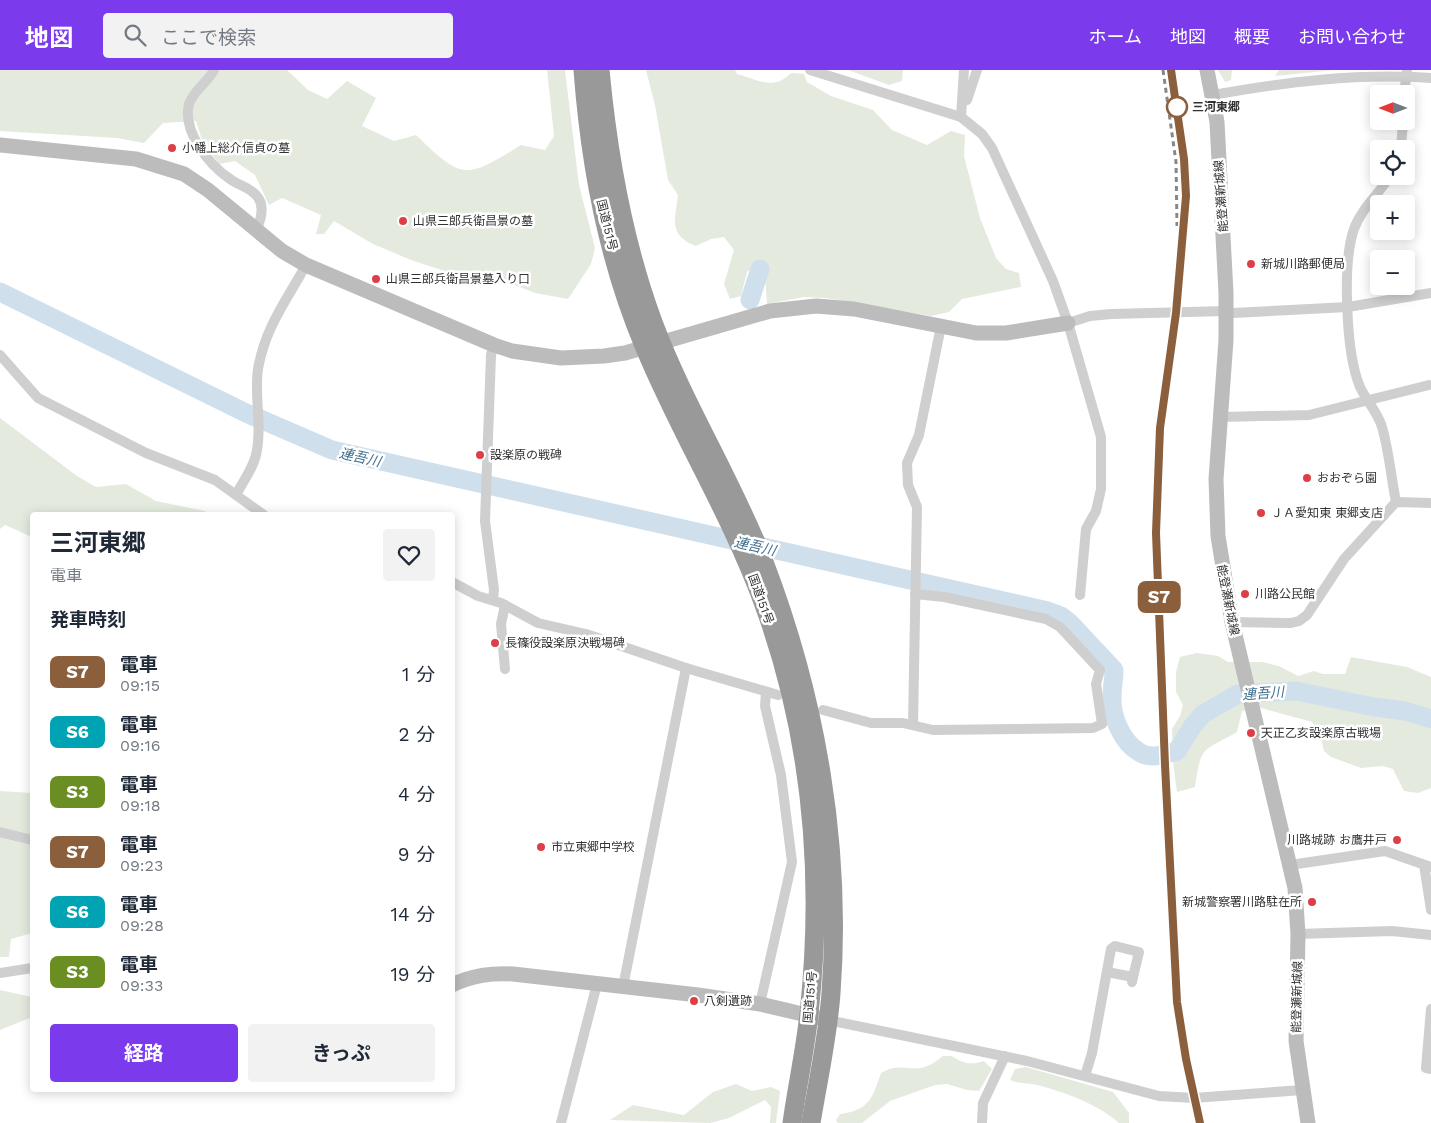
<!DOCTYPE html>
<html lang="ja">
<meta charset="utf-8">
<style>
:root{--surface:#fff;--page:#f2f2f3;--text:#1f2937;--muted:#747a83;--accent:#7c3aed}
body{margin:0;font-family:"Work Sans","Noto Sans JP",sans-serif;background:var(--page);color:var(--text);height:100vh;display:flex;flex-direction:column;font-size:19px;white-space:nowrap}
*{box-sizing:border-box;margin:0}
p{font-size:16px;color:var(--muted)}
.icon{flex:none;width:28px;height:28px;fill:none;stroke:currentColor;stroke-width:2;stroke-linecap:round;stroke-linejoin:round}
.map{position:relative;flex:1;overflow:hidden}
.panel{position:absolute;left:30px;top:442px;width:425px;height:580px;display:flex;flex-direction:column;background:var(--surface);border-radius:5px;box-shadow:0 2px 12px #0003}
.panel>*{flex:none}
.badge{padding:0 10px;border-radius:8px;font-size:18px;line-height:32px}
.needle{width:32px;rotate:270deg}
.tools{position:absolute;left:1370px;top:15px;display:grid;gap:10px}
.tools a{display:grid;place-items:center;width:45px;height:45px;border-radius:5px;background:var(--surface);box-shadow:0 2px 12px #0003;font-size:25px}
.map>.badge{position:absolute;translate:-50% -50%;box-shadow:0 0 0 2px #fff}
h2{padding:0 20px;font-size:19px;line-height:45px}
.round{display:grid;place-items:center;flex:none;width:52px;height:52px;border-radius:5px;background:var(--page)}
.head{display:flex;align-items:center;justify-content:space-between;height:85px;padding:0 20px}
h1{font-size:24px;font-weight:700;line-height:38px}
.primary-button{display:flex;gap:10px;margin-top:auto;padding:10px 20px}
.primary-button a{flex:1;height:58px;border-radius:5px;background:var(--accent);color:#fff;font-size:20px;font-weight:700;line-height:58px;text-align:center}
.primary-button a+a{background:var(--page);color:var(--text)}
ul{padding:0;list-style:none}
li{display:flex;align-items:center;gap:15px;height:60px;padding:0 20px}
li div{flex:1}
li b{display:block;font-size:19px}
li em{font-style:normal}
li .badge{min-width:55px;font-weight:700;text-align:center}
header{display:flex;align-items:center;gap:30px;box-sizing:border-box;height:70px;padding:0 25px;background:var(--accent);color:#fff}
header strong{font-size:24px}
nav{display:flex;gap:28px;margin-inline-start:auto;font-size:18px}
.search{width:350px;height:45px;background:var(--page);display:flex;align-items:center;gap:12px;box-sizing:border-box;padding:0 18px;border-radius:5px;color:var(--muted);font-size:19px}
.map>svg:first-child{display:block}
</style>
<header>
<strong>地図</strong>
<div class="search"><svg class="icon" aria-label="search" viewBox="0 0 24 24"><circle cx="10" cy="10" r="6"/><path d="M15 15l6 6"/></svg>ここで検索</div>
<nav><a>ホーム</a><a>地図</a><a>概要</a><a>お問い合わせ</a></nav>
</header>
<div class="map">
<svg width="1431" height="1053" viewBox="0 0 1431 1053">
<rect width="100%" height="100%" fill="#fff"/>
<g fill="#e4ebde">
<path d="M0,0H287L308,20L327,29L347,11L376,28L362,56L394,71L416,65C463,111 466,109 521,75L545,80L554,66L547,0H565L579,115L595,178L591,194L568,229L535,223L491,206L466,208L411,190L373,174L334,151L324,164H316L321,145L282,128L269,135L255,105L235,91L219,94L202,70L196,51L163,53L144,73L117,68L0,61Z"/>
<path d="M646,0H735L737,4C759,10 773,21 791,3L804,4L807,12L831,26L873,40L892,60L927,75L951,61L965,65L964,86L980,148L996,188L1006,199L1019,203L1021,217L962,229L949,242L931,246L826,228L804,227L767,234L765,205L758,194L747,202L741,226L730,229L724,214L734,180L724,167L711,169L696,176C668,165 675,150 678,125L668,110L655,35Z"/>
<path d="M848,0H903L902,11L889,15Z"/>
<path d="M1218,0H1232L1231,10L1225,12Z"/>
<path d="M1279,0H1335L1275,6Z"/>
<path d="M0,348L77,406L96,417L126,414L156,431L205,441L208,445H32V467L5,455L0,459Z"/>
<path d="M1197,583L1218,586L1228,592H1262L1279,596L1298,606L1314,601L1323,604H1345L1351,587L1407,597L1431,607V718L1418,723L1404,721L1393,699L1383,696L1361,698L1331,687L1324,681L1319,661L1312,652L1261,638L1242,641L1237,662C1202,682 1201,675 1195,717L1177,722L1173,692L1172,659L1180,646L1183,635L1176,622V602L1180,587Z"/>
<path d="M0,721L32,723V863L11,869L9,887H0Z"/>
<path d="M0,920L32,927V947L0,960Z"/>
<path d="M943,986H952C963,994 971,995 984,991L992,999L979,1021L967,1020L947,1014L935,1015L890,1031L862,1053H838L836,1050L840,1044C869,1040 872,1029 881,1003C907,988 913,1011 943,986Z"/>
<path d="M1026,997L1113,1022L1129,1043V1053H1119C1098,1034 1064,1022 1037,1015C1028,1013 1019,1014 1010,1010L1015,999Z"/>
<path d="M736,1014L752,1021L771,1017L780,1021L776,1053H770L771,1037L765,1030L729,1048L710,1053L610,1050L633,1035L684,1045L713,1022Z"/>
</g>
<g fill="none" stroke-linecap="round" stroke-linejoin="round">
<g stroke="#cfe0ec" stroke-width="19">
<path d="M0,222L246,343L332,380L1048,541L1061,546L1070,553L1114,600C1114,609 1112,618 1112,627C1111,646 1122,672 1139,682C1150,690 1166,684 1177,681L1192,657L1203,644L1238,624L1296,621L1374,637L1405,641L1431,649"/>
<path d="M750,230L760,199"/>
</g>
<g stroke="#cfcfcf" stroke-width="10">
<path d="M214,0C208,12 193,21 189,34C182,61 209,95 230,109C238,115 249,117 256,125C266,135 261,150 256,161"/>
<path d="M810,0L961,47L982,64L992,78L1053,211L1068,253L1101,367V419L1096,441L1086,459L1080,525"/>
<path d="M1404,24L1407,1"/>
<path d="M1213,25C1285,12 1357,3 1431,8"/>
<path d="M967,30L977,0"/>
<path d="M961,47L964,0"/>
<path d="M1401,79L1403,51"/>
<path d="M1390,106C1379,124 1361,139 1354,159C1342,193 1346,284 1360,317C1366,330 1378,343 1382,357C1389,381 1391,407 1396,432"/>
<path d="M1068,253L1090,246L1111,244L1227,241L1233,243L1348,237L1431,223"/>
<path d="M0,285L38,328L146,383L215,410L264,445"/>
<path d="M1220,347L1309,345L1429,315"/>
<path d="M236,425C243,411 255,396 257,380C262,353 254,326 258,299C265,258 286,231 306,195"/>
<path d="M452,512L478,526L501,533L538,553L586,564L686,598L778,625"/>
<path d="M493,529L494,520L485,451L491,285L494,275"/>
<path d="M505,535L501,554L505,599"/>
<path d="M1232,552L1291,553L1299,551L1307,545L1344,489L1396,432L1431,433"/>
<path d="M823,640L871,653H903L933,660L1093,658L1102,654L1096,614L1100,600L1060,557L1046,549L944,527L915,524"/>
<path d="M913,654L917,437L908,415L907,393L919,365L941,256"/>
<path d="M0,762L32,770"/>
<path d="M1290,795L1385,781L1431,797"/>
<path d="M1424,795L1431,840"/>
<path d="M1298,864L1392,861L1431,865"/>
<path d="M1107,902L1133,907L1132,912"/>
<path d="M0,903L32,898"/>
<path d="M623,917L686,598"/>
<path d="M760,934L792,792L781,705L765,636L766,622"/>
<path d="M1431,939L1426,998L1431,999"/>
<path d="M828,950L1027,991L1159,1026L1194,1028L1302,1020"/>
<path d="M1085,1006L1092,983L1111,879L1115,876L1139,882L1133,907"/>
<path d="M561,1053L597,914"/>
<path d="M982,1053L983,1033L1005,986"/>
</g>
<g stroke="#bcbcbc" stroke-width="15">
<path d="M1207,0L1217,52L1226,223V270L1216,409L1218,466L1232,552L1295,818L1298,864L1296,971L1308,1053"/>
<path d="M0,75L136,89L184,104L208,120L282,181L306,195L494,275L512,281L561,288L604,286L625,283L770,241L816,236L854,239L976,263H1006L1068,253"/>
<path d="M452,915C473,905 491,903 513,904L698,925L760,934L828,950"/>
</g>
<g stroke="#999" stroke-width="19">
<path d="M583,0C590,94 608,191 645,278C681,365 731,444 763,532C812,665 824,805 809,944C805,981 797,1017 792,1053"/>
<path d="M600,0C608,85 623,171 653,252C684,335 732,410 764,492C816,628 842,776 831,923C828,966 818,1010 811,1053"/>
</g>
<g stroke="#878787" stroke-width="3" stroke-dasharray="5 4" stroke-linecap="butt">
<path d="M1163,0L1176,92L1177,156"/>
<path d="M1171,0L1184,89L1186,126L1175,243L1161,358L1157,463L1165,695L1177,932L1186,989L1200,1053"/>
</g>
</g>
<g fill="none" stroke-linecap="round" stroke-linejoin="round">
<g stroke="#fff" stroke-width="11">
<path id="line" d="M1171,0L1184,89L1186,126L1176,243L1160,358L1156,463L1165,695L1177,932L1186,989L1200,1053"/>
</g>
<use href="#line" stroke="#8b5e3c" stroke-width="8"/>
</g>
<circle fill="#fff" stroke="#8b5e3c" stroke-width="2.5" cx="1177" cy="37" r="10"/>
<g fill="#de3f46" stroke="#fff" stroke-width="2">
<circle cx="172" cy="78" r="5"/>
<circle cx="403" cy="151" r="5"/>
<circle cx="1251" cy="194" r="5"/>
<circle cx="376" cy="209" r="5"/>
<circle cx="480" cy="385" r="5"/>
<circle cx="1307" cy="408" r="5"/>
<circle cx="1261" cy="443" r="5"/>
<circle cx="1245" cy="524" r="5"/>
<circle cx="495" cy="573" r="5"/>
<circle cx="1251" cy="663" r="5"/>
<circle cx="1397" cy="770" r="5"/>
<circle cx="541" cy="777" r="5"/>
<circle cx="1312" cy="832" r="5"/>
<circle cx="694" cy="931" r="5"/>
</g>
<g text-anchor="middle" stroke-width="5" stroke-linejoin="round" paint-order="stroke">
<g font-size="12" font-weight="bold" fill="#323232" stroke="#fff" text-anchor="start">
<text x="1192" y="41">三河東郷</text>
</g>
<g font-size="12" fill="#323232" stroke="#fff" text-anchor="start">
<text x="182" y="82">小幡上総介信貞の墓</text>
<text x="413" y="155">山県三郎兵衛昌景の墓</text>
<text x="1261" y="198">新城川路郵便局</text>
<text x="386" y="213">山県三郎兵衛昌景墓入り口</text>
<text x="490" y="389">設楽原の戦碑</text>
<text x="1317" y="412">おおぞら園</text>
<text x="1271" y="447">ＪＡ愛知東 東郷支店</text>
<text x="1255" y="528">川路公民館</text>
<text x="505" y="577">長篠役設楽原決戦場碑</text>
<text x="1261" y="667">天正乙亥設楽原古戦場</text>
<text x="1387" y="774" text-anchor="end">川路城跡 お鷹井戸</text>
<text x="551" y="781">市立東郷中学校</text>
<text x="1302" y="836" text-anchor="end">新城警察署川路駐在所</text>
<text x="704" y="935">八剣遺跡</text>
</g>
<g font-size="12" fill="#323232" stroke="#fff">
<text transform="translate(1221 126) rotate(-94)" y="4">能登瀬新城線</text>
<text transform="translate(607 155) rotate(76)" y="4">国道151号</text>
<text transform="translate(761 529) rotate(70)" y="4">国道151号</text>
<text transform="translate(1228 530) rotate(79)" y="4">能登瀬新城線</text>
<text transform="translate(810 927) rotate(-85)" y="4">国道151号</text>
<text transform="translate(1297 927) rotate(-89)" y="4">能登瀬新城線</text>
</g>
<g font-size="14" font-style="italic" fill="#427091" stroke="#fff">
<text transform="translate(360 387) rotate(13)" y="5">連吾川</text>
<text transform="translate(755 476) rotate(13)" y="5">連吾川</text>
<text transform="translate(1263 623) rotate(-4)" y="5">連吾川</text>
</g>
</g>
</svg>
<div class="tools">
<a><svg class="needle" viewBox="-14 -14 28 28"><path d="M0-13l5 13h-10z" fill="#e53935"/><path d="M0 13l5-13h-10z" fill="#747a83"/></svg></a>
<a><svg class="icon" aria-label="locate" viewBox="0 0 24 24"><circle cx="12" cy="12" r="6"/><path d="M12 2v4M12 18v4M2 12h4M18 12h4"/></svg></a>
<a>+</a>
<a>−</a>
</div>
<b class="badge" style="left:1159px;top:527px;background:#8b5e3c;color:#fff">S7</b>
<section class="panel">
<div class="head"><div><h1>三河東郷</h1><p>電車</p></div><a class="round"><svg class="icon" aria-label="heart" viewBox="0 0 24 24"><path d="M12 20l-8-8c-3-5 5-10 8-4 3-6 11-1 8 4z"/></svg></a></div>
<h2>発車時刻</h2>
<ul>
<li><span class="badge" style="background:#8b5e3c;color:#fff">S7</span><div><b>電車</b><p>09:15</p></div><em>1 分</em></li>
<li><span class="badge" style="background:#00a3b4;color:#fff">S6</span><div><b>電車</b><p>09:16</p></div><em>2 分</em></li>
<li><span class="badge" style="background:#6b8e23;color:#fff">S3</span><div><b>電車</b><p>09:18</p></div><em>4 分</em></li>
<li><span class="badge" style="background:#8b5e3c;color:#fff">S7</span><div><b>電車</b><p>09:23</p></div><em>9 分</em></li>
<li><span class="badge" style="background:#00a3b4;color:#fff">S6</span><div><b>電車</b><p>09:28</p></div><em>14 分</em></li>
<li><span class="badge" style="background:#6b8e23;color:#fff">S3</span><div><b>電車</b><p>09:33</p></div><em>19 分</em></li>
</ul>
<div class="primary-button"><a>経路</a><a>きっぷ</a></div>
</section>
</div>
